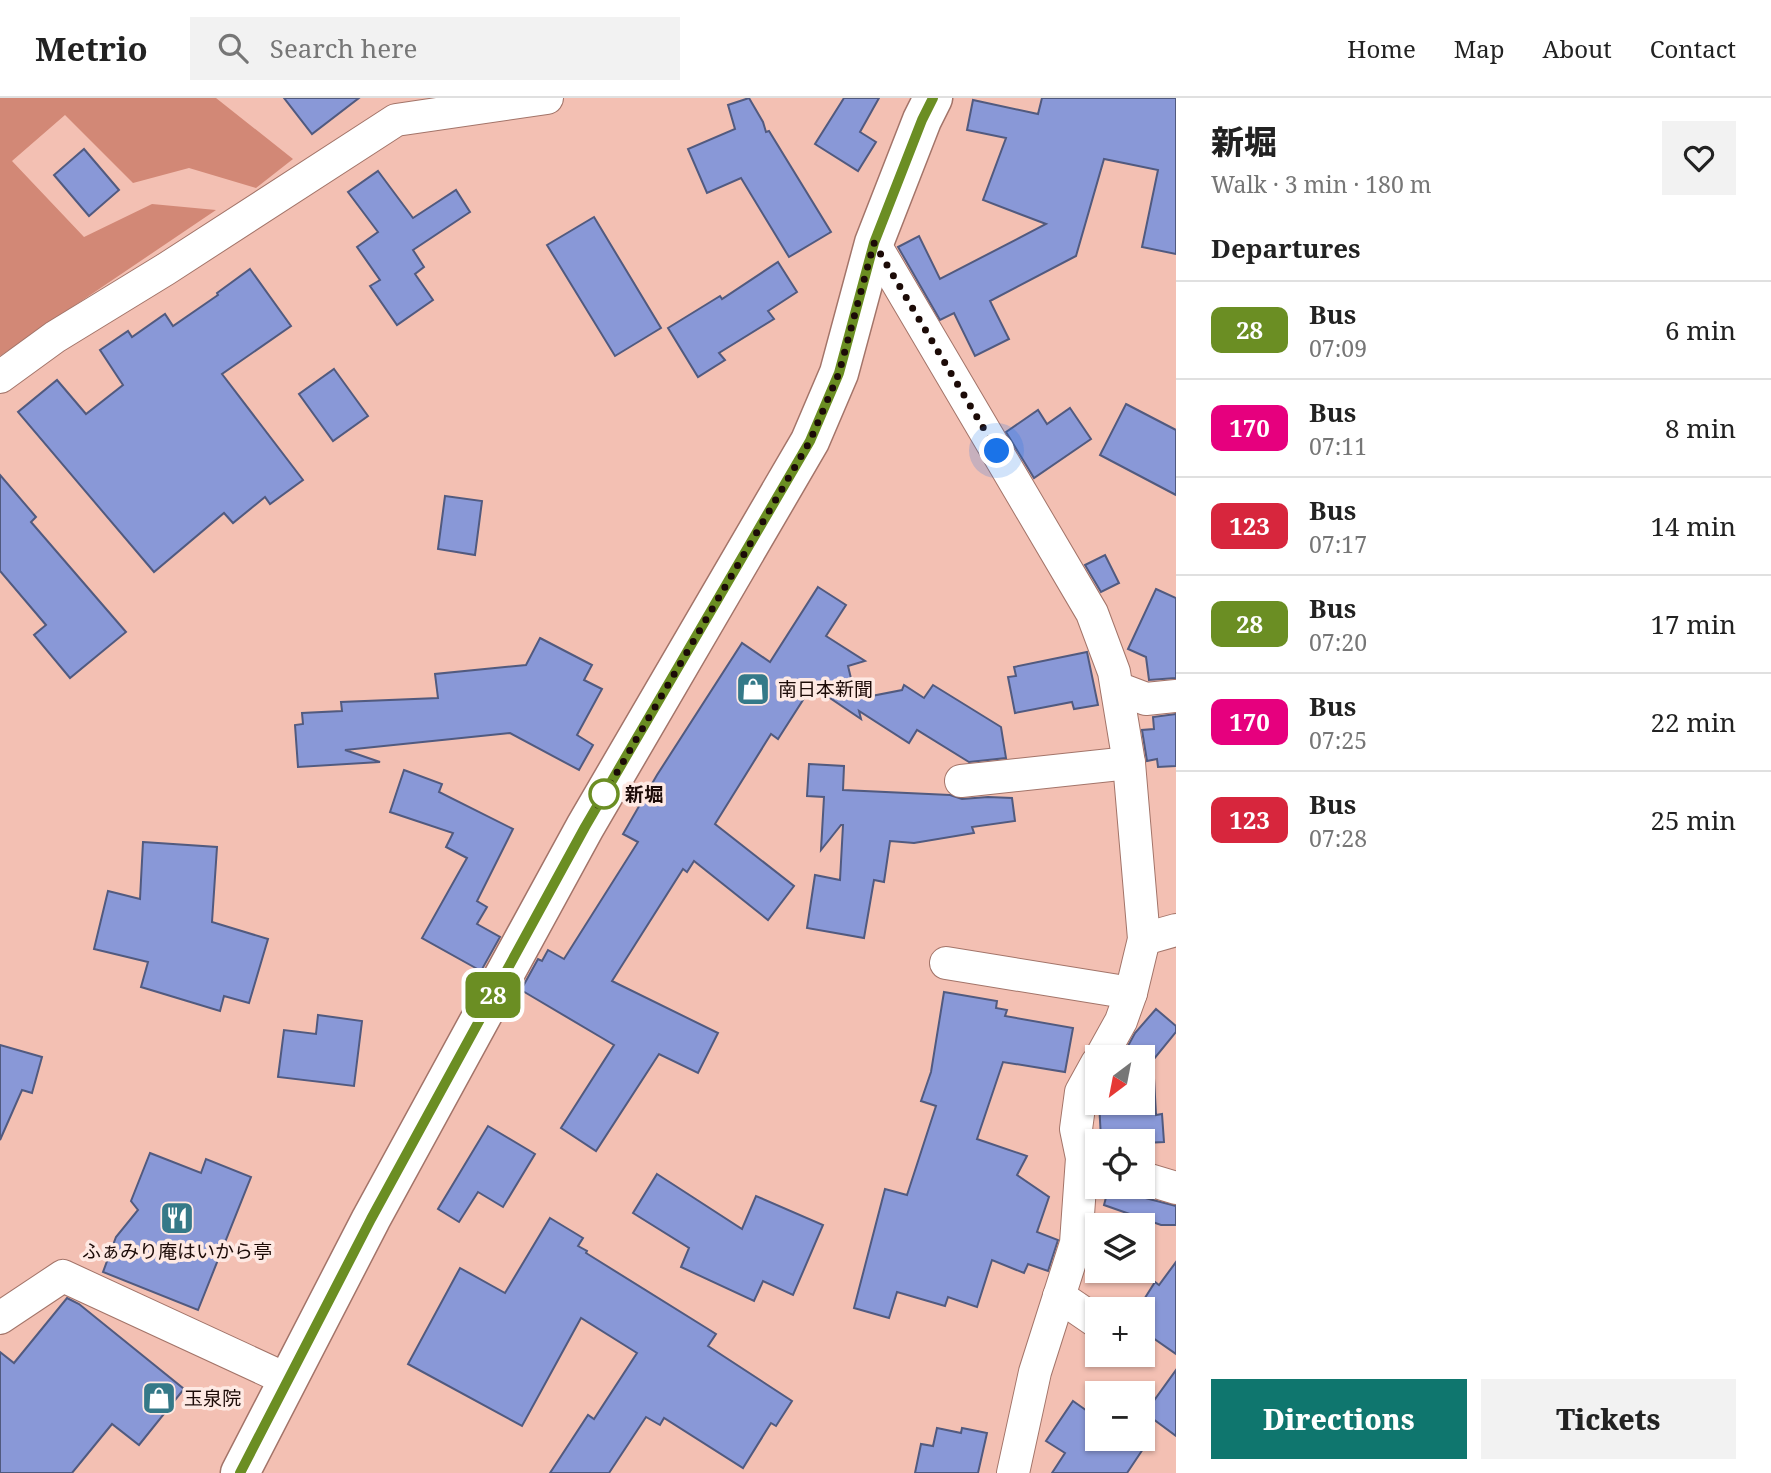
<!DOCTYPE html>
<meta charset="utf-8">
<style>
:root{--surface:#fff;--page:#f2f2f2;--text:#222;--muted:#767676;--line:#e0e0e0;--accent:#0f766e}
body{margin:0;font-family:"Noto Serif","Noto Sans JP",serif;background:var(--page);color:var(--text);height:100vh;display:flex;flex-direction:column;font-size:26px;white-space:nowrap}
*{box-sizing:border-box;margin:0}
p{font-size:23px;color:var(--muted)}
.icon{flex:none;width:38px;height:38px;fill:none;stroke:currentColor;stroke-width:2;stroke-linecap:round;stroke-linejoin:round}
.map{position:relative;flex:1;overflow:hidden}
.details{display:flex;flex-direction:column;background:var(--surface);width:595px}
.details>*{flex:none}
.badge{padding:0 14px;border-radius:10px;font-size:24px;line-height:46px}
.needle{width:46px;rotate:212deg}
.controls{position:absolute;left:1085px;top:947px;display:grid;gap:14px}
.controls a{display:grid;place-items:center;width:70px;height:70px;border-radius:0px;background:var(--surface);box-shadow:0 2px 5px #0004;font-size:35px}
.you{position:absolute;width:35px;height:35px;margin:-18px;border:5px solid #fff;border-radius:50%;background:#1a73e8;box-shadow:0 0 0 10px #1a73e833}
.map>.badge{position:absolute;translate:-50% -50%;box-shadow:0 0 0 4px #fff}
h2{padding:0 35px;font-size:26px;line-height:63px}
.round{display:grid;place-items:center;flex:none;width:74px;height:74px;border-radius:0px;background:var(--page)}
.head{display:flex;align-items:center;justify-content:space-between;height:119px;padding:0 35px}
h1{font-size:33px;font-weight:800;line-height:52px}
.button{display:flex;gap:14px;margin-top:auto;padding:14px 35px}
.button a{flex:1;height:80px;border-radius:0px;background:var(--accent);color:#fff;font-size:28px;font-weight:800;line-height:80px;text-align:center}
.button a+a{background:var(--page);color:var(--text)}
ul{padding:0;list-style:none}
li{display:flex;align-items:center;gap:21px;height:98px;padding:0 35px;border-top:2px solid var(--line)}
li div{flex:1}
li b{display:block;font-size:26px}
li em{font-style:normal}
li .badge{min-width:77px;font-weight:700;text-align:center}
header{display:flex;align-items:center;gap:42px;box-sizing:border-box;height:98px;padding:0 35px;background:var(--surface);border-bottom:2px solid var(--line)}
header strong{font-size:33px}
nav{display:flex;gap:38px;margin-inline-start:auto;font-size:24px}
.search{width:490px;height:63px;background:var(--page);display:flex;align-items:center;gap:18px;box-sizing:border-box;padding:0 24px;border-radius:0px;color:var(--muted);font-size:26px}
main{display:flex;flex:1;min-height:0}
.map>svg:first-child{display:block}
</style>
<header>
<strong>Metrio</strong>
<div class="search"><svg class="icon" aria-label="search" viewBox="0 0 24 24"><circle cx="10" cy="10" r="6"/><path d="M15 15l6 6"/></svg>Search here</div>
<nav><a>Home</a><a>Map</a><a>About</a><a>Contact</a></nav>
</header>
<main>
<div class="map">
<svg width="1176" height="1375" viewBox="0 0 1176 1375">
<rect width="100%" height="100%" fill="#f3c0b3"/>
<path fill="#d28876" d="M0,0H216L293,61L256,90L189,70L133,85L65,17L12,63L84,139L152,106L216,112L0,258Z"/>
<g fill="#8998d7" stroke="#515a7f" stroke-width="2">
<path d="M284,0H359L312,36Z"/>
<path d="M749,0L763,24L766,34L769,33L831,134L789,159L741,80L707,95L688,51L735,31L728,7Z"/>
<path d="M844,0H879L860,34L876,44L858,73L815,46Z"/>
<path d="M1042,0H1176V156L1142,149L1158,72L1104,61L1076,158L990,203L1009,241L975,258L954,215L940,222L898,149L919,138L940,181L1046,126L983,102L1006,40L967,32L973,2L1038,16Z"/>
<path d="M84,51L119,92L89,118L54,77Z"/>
<path d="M378,73L413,120L456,92L470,114L413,152L424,169L415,176L433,202L397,227L370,188L380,182L357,149L378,134L348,94Z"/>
<path d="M594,119L661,230L615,258L547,147Z"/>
<path d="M778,164L797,194L768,213L774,221L719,255L725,262L698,279L668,230L720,198L722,201Z"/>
<path d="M250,171L291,228L222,276L303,382L270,406L265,399L233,425L224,415L154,474L18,314L57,282L86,316L123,287L100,252L128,233L132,239L165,216L173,228L218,197L217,195Z"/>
<path d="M334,271L368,318L333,343L299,296Z"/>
<path d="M1126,306L1176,332V397L1100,357Z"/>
<path d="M1070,310L1091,341L1034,380L1006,334L1038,312L1047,326Z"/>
<path d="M0,377L36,419L31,424L126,534L70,580L34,537L46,527L0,473Z"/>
<path d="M445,398L482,403L475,457L438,451Z"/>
<path d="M1105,457L1119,485L1101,494L1085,467Z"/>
<path d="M818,489L846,507L826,538L865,563L848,568L856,601L902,592L904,587L924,600L933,587L1001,629L1006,660L969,664L917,632L909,645L859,613L861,621L812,588L778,641L771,636L715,726L794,788L768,822L694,763L687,774L683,771L612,883L718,935L698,975L659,956L596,1053L561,1030L614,947L521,892L538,861L542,863L548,852L564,861L638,744L623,736L657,677L742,545L770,564Z"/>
<path d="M1156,491L1176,500V580L1149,582L1146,559L1128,551Z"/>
<path d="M540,540L592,567L584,582L602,591L577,637L593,647L579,672L510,635L345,652L380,664L298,669L295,627L303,626L302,615L342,613L341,604L438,600L435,576L526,567Z"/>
<path d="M1087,554L1098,607L1074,611L1072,604L1015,615L1008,579L1016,578L1014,569Z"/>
<path d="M1176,616V668L1158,669L1157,661L1147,663L1142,632L1154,631L1153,619Z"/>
<path d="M809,666L844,668L843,692L950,697L962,701L988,699L1012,700L1015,723L972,729L974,735L914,745L890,743L884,784L874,782L864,840L807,830L815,777L840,782L843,727H841L821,752L824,699L807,698Z"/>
<path d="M404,672L442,686L439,694L513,731L477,803L487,809L477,826L500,839L481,873L422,840L467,760L446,749L453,735L390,714Z"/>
<path d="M143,744L217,749L212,824L268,841L249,905L224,898L220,913L141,889L148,864L94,851L108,793L140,801Z"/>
<path d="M944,894L997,903L996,910L1007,912L1005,918L1073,930L1065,974L1003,964L977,1041L1027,1058L1017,1077L1049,1099L1037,1134L1058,1142L1048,1173L1028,1166L1024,1175L992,1162L977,1209L948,1199L945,1208L897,1194L889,1220L854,1210L885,1091L907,1097L936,1008L921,1003L931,974Z"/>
<path d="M1156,911L1176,928V934L1153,962L1156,1017L1162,1016L1164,1044L1144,1045L1143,1062V1043H1110V1040L1101,1041L1099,1004H1143V959H1122L1135,935Z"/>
<path d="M318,917L362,923L354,988L278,979L284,932L316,936Z"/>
<path d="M0,947L42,959L32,995L22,992L0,1042Z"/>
<path d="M488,1028L535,1056L503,1109L478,1094L459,1124L438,1111Z"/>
<path d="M150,1055L201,1075L206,1061L251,1079L198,1212L103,1174L116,1139L138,1112L131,1103Z"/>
<path d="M657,1076L742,1131L756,1098L823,1127L793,1197L763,1183L754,1203L681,1169L689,1150L633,1115Z"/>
<path d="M1109,1088H1127L1138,1098L1176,1108V1127H1161L1104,1107Z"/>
<path d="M550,1120L583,1140L578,1148L587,1153L586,1155L716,1236L708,1248L792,1303L776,1328L771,1325L743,1370L664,1320L660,1327L646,1319L609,1375H550L588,1317L594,1321L637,1255L581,1220L522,1328L408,1266L460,1170L505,1195Z"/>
<path d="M1176,1164V1256L1143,1233V1203L1155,1184L1159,1187Z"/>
<path d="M67,1200L79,1206L184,1291L139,1347L112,1326L72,1375H0V1254L14,1265Z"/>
<path d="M1176,1272V1338L1145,1315Z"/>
<path d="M1073,1303L1097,1320V1340H1128L1143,1351L1127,1375H1052L1065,1355L1046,1343Z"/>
<path d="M937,1330L961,1335L962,1330L987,1335L978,1375H915L921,1346L933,1348Z"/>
</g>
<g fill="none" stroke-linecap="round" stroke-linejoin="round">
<g stroke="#a37469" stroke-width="34">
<g id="street">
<path d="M874,145L1092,515L1114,574L1129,665L1144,841L1131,895L1121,923L1101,959"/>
<path d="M0,279L55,239L166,171L396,22L547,0"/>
<path d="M1117,590L1146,601L1176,598"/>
<path d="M961,683L1129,665"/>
<path d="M1144,841L1176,832"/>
<path d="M946,865L1131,895"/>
<path d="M1143,1080L1176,1090"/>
<path d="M1059,1198L1097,1224"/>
<path d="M0,1220L63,1178L288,1282"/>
<path d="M1013,1375L1035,1274L1076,1145L1082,1060L1076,1031L1081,994L1097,965"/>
</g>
</g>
<g stroke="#a37469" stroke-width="41">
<path id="primary" d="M240,1375L371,1121L585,729L810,343L839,275L874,145L922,22L933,0"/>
</g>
<use href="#street" stroke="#fff" stroke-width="32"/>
<use href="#primary" stroke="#fff" stroke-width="38"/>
</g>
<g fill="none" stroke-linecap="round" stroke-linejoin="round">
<g stroke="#fff" stroke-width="16">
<path id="line" d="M240,1375L371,1121L585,729L810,343L839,275L874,145L922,22L933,0"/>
</g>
<use href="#line" stroke="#6b8e23" stroke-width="10"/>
<path stroke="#1c0b07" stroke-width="7" stroke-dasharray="0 12.6" d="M604,696L598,707L810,343L839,275L874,145L997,353"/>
</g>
<defs>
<g id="shop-square" transform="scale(1.75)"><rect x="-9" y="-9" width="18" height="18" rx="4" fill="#357988" stroke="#fee9e3"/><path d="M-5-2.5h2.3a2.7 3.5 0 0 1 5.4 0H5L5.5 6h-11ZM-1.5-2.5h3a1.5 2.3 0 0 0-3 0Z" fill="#fff"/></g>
<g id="restaurant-square" transform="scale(1.75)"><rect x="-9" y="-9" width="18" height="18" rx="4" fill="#357988" stroke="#fee9e3"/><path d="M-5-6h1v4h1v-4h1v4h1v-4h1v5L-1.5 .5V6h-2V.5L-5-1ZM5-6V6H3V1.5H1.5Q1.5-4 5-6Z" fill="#fff"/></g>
</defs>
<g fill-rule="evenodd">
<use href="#shop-square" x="753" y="591"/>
<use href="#restaurant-square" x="177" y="1120"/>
<use href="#shop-square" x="159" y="1300"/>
</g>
<circle fill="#fff" stroke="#6b8e23" stroke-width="3.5" cx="604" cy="696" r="14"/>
<g text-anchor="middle" stroke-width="7" stroke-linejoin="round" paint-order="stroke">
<g font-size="19" fill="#1c0b07" stroke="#fee9e3" text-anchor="start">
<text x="778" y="598">南日本新聞</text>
<text x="177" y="1160" text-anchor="middle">ふぁみり庵はいから亭</text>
<text x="184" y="1307">玉泉院</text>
</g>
<g font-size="19" font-weight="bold" fill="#1c0b07" stroke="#fee9e3" text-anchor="start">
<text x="625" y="703">新堀</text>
</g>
</g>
</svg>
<div class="controls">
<a><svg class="needle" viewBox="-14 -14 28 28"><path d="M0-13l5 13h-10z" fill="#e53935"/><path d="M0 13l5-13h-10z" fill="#767676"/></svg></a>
<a><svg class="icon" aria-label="locate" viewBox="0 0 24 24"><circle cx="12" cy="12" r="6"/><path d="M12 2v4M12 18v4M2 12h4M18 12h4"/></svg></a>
<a><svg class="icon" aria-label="layers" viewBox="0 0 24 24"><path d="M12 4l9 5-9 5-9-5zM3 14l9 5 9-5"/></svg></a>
<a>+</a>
<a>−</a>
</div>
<div class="you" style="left:997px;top:353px"></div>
<b class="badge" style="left:493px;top:897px;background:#6b8e23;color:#fff">28</b>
</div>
<section class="details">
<div class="head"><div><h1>新堀</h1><p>Walk · 3 min · 180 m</p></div><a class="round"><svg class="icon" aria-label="heart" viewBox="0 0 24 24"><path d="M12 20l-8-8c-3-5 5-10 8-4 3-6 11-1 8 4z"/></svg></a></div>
<h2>Departures</h2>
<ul>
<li><span class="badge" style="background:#6b8e23;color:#fff">28</span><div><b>Bus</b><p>07:09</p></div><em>6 min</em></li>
<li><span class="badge" style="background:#e6007e;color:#fff">170</span><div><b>Bus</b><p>07:11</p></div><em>8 min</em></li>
<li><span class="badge" style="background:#d7263d;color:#fff">123</span><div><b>Bus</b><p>07:17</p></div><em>14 min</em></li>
<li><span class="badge" style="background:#6b8e23;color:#fff">28</span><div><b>Bus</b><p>07:20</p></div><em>17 min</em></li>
<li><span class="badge" style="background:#e6007e;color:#fff">170</span><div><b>Bus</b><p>07:25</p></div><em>22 min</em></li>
<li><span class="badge" style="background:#d7263d;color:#fff">123</span><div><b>Bus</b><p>07:28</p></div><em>25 min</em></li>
</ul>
<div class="button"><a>Directions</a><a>Tickets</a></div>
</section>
</main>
